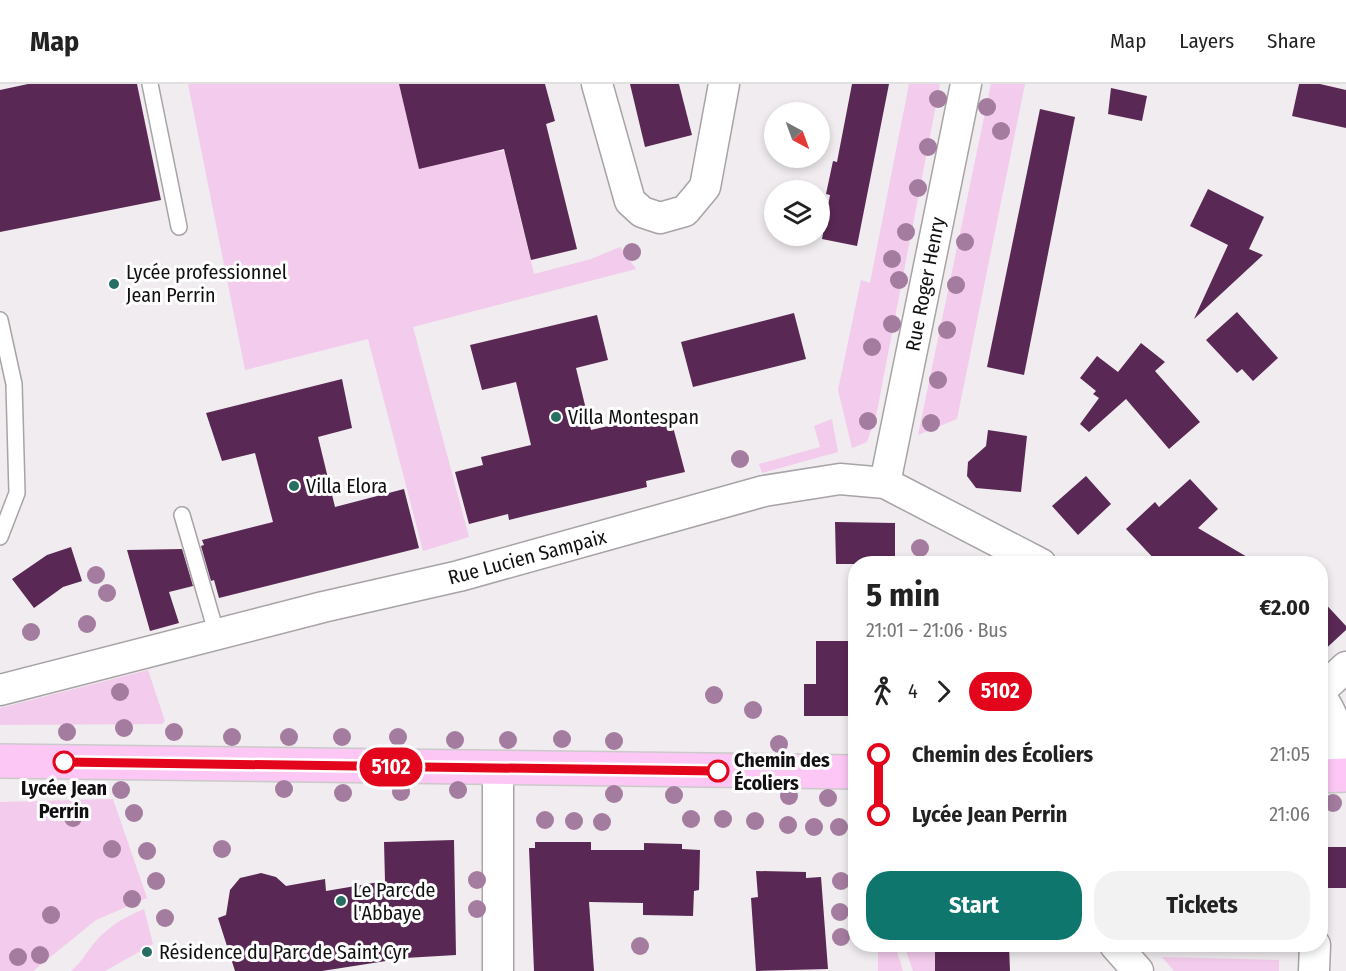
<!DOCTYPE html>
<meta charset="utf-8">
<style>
:root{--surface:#fff;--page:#f2f2f2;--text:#222;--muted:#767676;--line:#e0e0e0;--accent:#0f766e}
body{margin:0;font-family:"Fira Sans Condensed",sans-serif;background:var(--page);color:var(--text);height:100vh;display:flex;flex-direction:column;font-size:22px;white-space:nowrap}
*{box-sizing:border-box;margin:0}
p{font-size:20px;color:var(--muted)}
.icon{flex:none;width:33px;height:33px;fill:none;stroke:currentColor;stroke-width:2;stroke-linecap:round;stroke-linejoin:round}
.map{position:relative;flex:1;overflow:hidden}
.panel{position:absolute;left:848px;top:472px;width:480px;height:396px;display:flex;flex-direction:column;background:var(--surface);border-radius:24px;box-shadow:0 3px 9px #0003}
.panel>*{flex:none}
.badge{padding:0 12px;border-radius:20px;font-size:21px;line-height:39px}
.needle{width:39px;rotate:139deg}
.controls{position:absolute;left:764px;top:18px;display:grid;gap:12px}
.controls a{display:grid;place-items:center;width:66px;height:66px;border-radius:50%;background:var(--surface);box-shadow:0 3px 9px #0003;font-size:30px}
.map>.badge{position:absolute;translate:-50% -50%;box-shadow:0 0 0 3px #fff}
.legs{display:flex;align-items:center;gap:9px;height:66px;padding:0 18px;font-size:20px}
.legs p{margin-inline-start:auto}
.head{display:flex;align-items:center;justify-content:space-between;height:102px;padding:0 18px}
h1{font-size:33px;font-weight:700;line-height:45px}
.primary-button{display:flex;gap:12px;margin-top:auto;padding:12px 18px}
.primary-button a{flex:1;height:69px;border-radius:24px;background:var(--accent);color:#fff;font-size:24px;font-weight:700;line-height:69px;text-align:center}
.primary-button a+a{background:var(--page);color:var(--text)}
ul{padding:0 18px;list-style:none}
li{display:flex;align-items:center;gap:21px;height:60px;font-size:22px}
li i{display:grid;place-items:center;width:9px;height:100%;margin:0 8px;background:currentColor}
li i::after{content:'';width:15px;height:15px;margin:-8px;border:4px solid;border-radius:50%;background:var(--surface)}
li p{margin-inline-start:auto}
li:first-child i{background:linear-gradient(#0000 50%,currentColor 0)}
li:last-child i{background:linear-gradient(currentColor 50%,#0000 0)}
header{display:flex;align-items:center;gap:36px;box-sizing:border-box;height:84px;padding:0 30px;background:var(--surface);border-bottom:2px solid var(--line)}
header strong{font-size:28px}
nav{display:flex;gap:33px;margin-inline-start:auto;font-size:21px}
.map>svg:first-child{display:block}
</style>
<header>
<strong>Map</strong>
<nav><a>Map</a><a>Layers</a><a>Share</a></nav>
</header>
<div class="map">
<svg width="1346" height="887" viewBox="0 0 1346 887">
<rect width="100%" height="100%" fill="#f0ecef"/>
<g fill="#f3cbec">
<path d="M188,0H399L419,84L490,68L504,67L534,190L591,175L620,163L636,185L413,243L469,453L423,467L368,255L245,286Z"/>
<path d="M909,0H940L876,332L867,358L852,364L838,306L861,196L870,199Z"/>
<path d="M991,0H1025L957,335L918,351Z"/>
<path d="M832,335L838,368L762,389L759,380L820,363L814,342Z"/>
<path d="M148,586L165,637L162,640L0,641V624Z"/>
<path d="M113,715L147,814L96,836L33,887H0V718Z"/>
<path d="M144,825L153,860L105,887H71C82,878 87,867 96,857C110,841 125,833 144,825Z"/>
<path d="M878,861H895L903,887H878Z"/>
<path d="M904,861H925V865H935V887H913Z"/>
<path d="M1162,873L1279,876V887H1174Z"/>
</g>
<g fill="#5a2854">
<path d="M28,0H137L161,116L0,148V6Z"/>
<path d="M399,0H545L555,37L546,40L577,165L531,176L504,65L419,85Z"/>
<path d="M630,0H679L692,51L645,63Z"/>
<path d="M852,0H889L857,162L822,155L830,111L826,110L833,77L837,78Z"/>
<path d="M1299,0H1320L1346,6V44L1292,32Z"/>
<path d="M1111,4L1147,12L1142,37L1108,30Z"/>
<path d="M1040,25L1075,33L1024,291L987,283Z"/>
<path d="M1208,105L1264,133L1249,165L1263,171L1194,235L1228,161L1190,142Z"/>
<path d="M1237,228L1278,274L1253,297L1242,285L1237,289L1206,256Z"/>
<path d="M794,229L806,275L693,303L681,258Z"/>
<path d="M597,231L608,276L576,284L591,346L669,328L685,388L646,397L647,403L525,432L509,436L508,430L469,440L455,388L483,381L481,373L531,361L516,298L482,306L470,261Z"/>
<path d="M1141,259L1165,278L1155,287L1200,338L1169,365L1126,315L1089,348L1080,340L1099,314L1093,310L1096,307L1080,294L1097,272L1118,288Z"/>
<path d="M342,295L352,344L318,353L335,423L404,405L419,464L219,514L214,496L211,497L201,462L204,461L202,456L273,438L255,369L222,377L206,329Z"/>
<path d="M988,346L1027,352L1021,408L976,404L967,392L968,378L986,362Z"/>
<path d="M1086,392L1111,420L1078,451L1052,422Z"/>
<path d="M1190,395L1218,425L1198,444L1259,480H1159L1126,445L1155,418L1159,423Z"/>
<path d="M835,438L895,439V480H836Z"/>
<path d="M71,463L82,497L63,503L34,524L12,495L47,471Z"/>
<path d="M182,465L193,502L169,508L179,539L150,547L127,466Z"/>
<path d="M1320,514L1346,542V546L1320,570Z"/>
<path d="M816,557H855V632H804V600H816Z"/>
<path d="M454,756L456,871L405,874L322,887H235L218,834L226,831L230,806L240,794L261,789L276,793L286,802L325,795L326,807L385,797L384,758Z"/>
<path d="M535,758H591V766H644V759L682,760V765L700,766L699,806L694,807L693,832L643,831V819L589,818L594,887H534L529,764H535Z"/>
<rect x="1320" y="763" width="26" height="41"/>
<path d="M756,787L806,788V794L821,793L828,885L756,887L751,814L758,813Z"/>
<path d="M935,861H1009L1010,887H935Z"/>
</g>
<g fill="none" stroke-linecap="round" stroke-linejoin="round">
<g stroke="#a7a3a7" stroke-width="18">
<g id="service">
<path d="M150,0L179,143"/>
<path d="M0,236L14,300L17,409L0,453"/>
<path d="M182,431L217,551"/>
</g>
</g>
<g stroke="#a7a3a7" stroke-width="33">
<g id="minor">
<path d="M597,0L630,117L642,128L660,134L685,127L705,103L724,0"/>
<path d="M885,399L966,0"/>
<path d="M0,606L323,523L459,492L764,407L840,395L885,399L1041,480"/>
<path d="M1320,607L1346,583"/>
<path d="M1320,611C1338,638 1340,648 1330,679L1320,686"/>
<path d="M498,684V887"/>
<path d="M1115,861L1138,887"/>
<path d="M1314,887L1315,861"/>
</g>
</g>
<g stroke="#cbcacb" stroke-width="36">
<g id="primary">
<path d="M0,677L855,688"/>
<path d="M1320,692L1346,691"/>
</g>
</g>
<use href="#service" stroke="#fff" stroke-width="15"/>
<use href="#minor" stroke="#fff" stroke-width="30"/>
<use href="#primary" stroke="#fcc7f4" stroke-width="33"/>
</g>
<g fill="#a47c9f">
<circle cx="938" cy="15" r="9"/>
<circle cx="987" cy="23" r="9"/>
<circle cx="1001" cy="47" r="9"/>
<circle cx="928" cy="63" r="9"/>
<circle cx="918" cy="104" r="9"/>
<circle cx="906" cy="148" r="9"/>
<circle cx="965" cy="158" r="9"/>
<circle cx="632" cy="168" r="9"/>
<circle cx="892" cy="175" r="9"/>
<circle cx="899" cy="196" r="9"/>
<circle cx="956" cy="201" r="9"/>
<circle cx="892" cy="240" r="9"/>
<circle cx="947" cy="246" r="9"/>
<circle cx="872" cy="263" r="9"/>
<circle cx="938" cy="296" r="9"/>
<circle cx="868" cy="337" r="9"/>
<circle cx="931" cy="339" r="9"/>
<circle cx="740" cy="375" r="9"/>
<circle cx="920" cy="464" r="9"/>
<circle cx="96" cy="491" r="9"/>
<circle cx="107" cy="509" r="9"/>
<circle cx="87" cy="540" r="9"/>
<circle cx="31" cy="548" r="9"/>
<circle cx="120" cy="608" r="9"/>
<circle cx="714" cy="611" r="9"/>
<circle cx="753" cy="626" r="9"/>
<circle cx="124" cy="644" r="9"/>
<circle cx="67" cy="648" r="9"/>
<circle cx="174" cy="648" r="9"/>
<circle cx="232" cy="653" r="9"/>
<circle cx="289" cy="653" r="9"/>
<circle cx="342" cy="653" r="9"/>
<circle cx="398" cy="653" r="9"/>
<circle cx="562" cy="655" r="9"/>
<circle cx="455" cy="656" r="9"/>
<circle cx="508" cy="656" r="9"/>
<circle cx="614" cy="657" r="9"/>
<circle cx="779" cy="660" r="9"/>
<circle cx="284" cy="705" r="9"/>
<circle cx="121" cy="706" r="9"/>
<circle cx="458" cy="706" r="9"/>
<circle cx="401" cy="708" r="9"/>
<circle cx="343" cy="709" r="9"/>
<circle cx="614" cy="710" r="9"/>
<circle cx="674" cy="711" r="9"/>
<circle cx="789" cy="712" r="9"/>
<circle cx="828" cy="714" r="9"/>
<circle cx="1333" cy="719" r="9"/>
<circle cx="134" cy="729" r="9"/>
<circle cx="73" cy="734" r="9"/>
<circle cx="691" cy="735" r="9"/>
<circle cx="723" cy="735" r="9"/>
<circle cx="545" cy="736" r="9"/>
<circle cx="574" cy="737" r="9"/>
<circle cx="755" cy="737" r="9"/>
<circle cx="602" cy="738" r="9"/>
<circle cx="788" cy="741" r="9"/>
<circle cx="814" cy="743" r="9"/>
<circle cx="839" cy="743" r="9"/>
<circle cx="112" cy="765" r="9"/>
<circle cx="222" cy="765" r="9"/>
<circle cx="147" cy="767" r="9"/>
<circle cx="477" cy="796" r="9"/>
<circle cx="156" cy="797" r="9"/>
<circle cx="841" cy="797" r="9"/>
<circle cx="132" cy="815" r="9"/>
<circle cx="477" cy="825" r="9"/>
<circle cx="840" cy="828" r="9"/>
<circle cx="51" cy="831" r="9"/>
<circle cx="165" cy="834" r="9"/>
<circle cx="841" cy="853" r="9"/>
<circle cx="640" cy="862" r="9"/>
<circle cx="40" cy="871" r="9"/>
<circle cx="18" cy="873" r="9"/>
</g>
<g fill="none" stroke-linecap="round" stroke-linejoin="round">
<g stroke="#fff" stroke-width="14">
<path id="line-1" d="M64,678L718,687"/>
</g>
<use href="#line-1" stroke="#e3051b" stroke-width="9"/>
</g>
<g fill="#276e63" stroke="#fff" stroke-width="2">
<circle cx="114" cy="200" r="6"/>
<circle cx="556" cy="333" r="6"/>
<circle cx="294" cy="402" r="6"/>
<circle cx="341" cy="817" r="6"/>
<circle cx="147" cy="868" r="6"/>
</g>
<g fill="#fff" stroke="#e3051b" stroke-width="3">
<circle cx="64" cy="678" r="10"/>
<circle cx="718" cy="687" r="10"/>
</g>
<g text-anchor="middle" stroke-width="6" stroke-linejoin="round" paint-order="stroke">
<g font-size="20" fill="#110f11" stroke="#fff" text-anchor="start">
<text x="126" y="195">Lycée professionnel<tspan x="126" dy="23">Jean Perrin</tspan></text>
<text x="568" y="340">Villa Montespan</text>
<text x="306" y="409">Villa Elora</text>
<text x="353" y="813">Le Parc de<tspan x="353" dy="23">l'Abbaye</tspan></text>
<text x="159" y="875">Résidence du Parc de Saint Cyr</text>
</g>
<g font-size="20" fill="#110f11" stroke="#fff">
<text transform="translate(925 200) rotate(-79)" y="7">Rue Roger Henry</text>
<text transform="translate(527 473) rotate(-15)" y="7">Rue Lucien Sampaix</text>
</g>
<g font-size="20" font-weight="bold" fill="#110f11" stroke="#fff" text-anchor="start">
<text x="734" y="683">Chemin des<tspan x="734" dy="23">Écoliers</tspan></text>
<text x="64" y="711" text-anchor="middle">Lycée Jean<tspan x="64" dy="23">Perrin</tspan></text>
</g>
</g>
</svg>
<div class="controls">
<a><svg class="needle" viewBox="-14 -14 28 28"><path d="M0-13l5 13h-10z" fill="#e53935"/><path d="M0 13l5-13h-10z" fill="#767676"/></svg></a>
<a><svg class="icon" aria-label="layers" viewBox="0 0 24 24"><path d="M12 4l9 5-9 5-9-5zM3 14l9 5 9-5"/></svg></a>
</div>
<b class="badge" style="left:391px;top:683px;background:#e3051b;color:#fff">5102</b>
<section class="panel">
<div class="head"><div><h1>5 min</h1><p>21:01 – 21:06 · Bus</p></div><b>€2.00</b></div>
<div class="legs"><svg class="icon" aria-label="walk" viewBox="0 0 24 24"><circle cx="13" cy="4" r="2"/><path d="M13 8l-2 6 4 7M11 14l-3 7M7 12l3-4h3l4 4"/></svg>4<svg class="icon" aria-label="forward" viewBox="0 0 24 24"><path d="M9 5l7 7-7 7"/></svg><b class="badge" style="background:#e3051b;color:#fff">5102</b></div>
<ul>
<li><i style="color:#e3051b"></i><b>Chemin des Écoliers</b><p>21:05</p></li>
<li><i style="color:#e3051b"></i><b>Lycée Jean Perrin</b><p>21:06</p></li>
</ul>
<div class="primary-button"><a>Start</a><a>Tickets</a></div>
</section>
</div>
